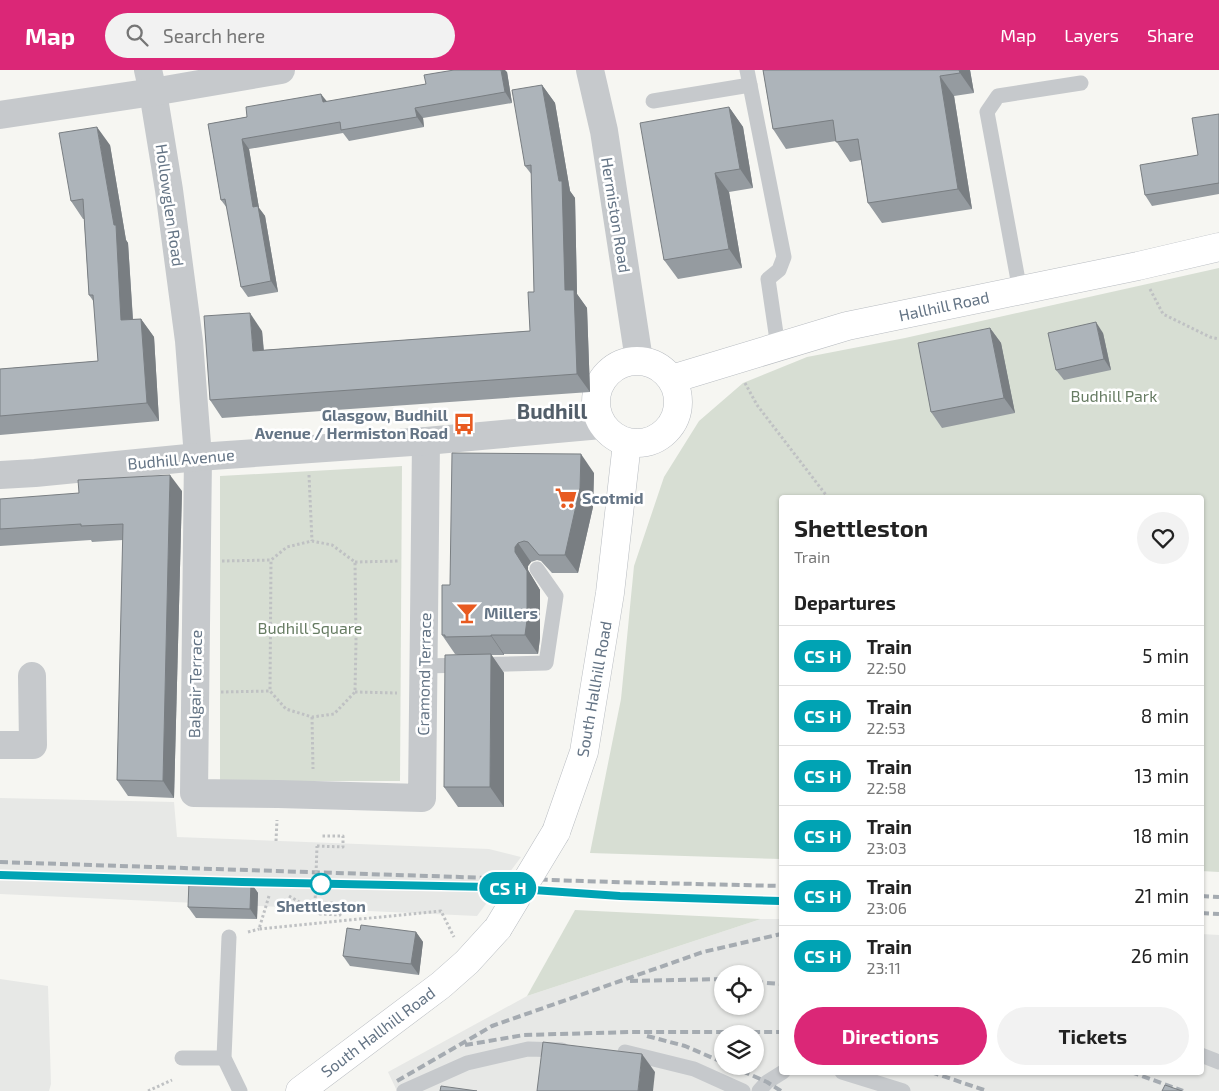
<!DOCTYPE html>
<style>
:root{--surface:#fff;--page:#f2f2f2;--text:#222;--muted:#767676;--line:#e0e0e0;--accent:#db2777}
body{margin:0;font-family:"Exo 2",sans-serif;background:var(--page);color:var(--text);height:100vh;display:flex;flex-direction:column;font-size:19px;white-space:nowrap}
*{box-sizing:border-box;margin:0}
p{font-size:16px;color:var(--muted)}
.icon{flex:none;width:28px;height:28px;fill:none;stroke:currentColor;stroke-width:2;stroke-linecap:round;stroke-linejoin:round}
.map{position:relative;flex:1;overflow:hidden}
.details{position:absolute;left:779px;top:425px;width:425px;height:580px;display:flex;flex-direction:column;background:var(--surface);border-radius:5px;box-shadow:0 1px 4px #0004}
.details>*{flex:none}
.badge{padding:0 10px;border-radius:16px;font-size:18px;line-height:32px}
.tools{position:absolute;left:714px;top:895px;display:grid;gap:10px}
.tools a{display:grid;place-items:center;width:50px;height:50px;border-radius:50%;background:var(--surface);box-shadow:0 1px 4px #0004;font-size:25px}
.map>.badge{position:absolute;translate:-50% -50%;box-shadow:0 0 0 2px #fff}
h2{padding:0 15px;font-size:19px;line-height:45px}
.round{display:grid;place-items:center;flex:none;width:52px;height:52px;border-radius:26px;background:var(--page)}
.summary{display:flex;align-items:center;justify-content:space-between;height:85px;padding:0 15px}
h1{font-size:24px;font-weight:700;line-height:38px}
.button{display:flex;gap:10px;margin-top:auto;padding:10px 15px}
.button a{flex:1;height:58px;border-radius:30px;background:var(--accent);color:#fff;font-size:20px;font-weight:700;line-height:58px;text-align:center}
.button a+a{background:var(--page);color:var(--text)}
ul{padding:0;list-style:none}
li{display:flex;align-items:center;gap:15px;height:60px;padding:0 15px;border-top:1px solid var(--line)}
li div{flex:1}
li b{display:block;font-size:19px}
li em{font-style:normal}
li .badge{min-width:55px;font-weight:700;text-align:center}
header{display:flex;align-items:center;gap:30px;box-sizing:border-box;height:70px;padding:0 25px;background:var(--accent);color:#fff}
header strong{font-size:24px}
nav{display:flex;gap:28px;margin-inline-start:auto;font-size:18px}
.search{width:350px;height:45px;background:var(--page);display:flex;align-items:center;gap:12px;box-sizing:border-box;padding:0 18px;border-radius:28px;color:var(--muted);font-size:19px}
.map>svg:first-child{display:block}
</style>
<header>
<strong>Map</strong>
<div class="search"><svg class="icon" aria-label="search" viewBox="0 0 24 24"><circle cx="10" cy="10" r="6"/><path d="M15 15l6 6"/></svg>Search here</div>
<nav><a>Map</a><a>Layers</a><a>Share</a></nav>
</header>
<div class="map">
<svg width="1219" height="1021" viewBox="0 0 1219 1021">
<rect width="100%" height="100%" fill="#f6f6f2"/>
<g fill="#e7e8e6" fill-rule="evenodd">
<path d="M0,728L174,732L177,767L489,779L521,787L477,846L0,824Z"/>
<path d="M761,849H781V1002H1201V864L1219,865V1021H397L388,1002L527,926ZM722,904H755V936H722ZM722,964H755V996H722Z"/>
<path d="M0,909L48,916L51,1014L49,1021H0Z"/>
</g>
<g fill="#d7ded3">
<path d="M1219,198V802L1201,801V428H781V789L590,783L621,629L634,496L664,407L699,351L743,313L807,287L905,268Z"/>
<path d="M402,396L400,711H220V406Z"/>
<path d="M575,840L761,849L527,926Z"/>
</g>
<g fill="none" stroke-linecap="round" stroke-linejoin="round">
<g stroke="#b8bcc1" stroke-width="29">
<g id="secondary">
<circle cx="637" cy="332" r="41"/>
<path d="M672,309L847,256L1138,196L1219,177"/>
<path d="M556,762L584,682L610,523L627,373"/>
<path d="M300,1021L441,915L467,892L498,858"/>
</g>
</g>
<g stroke="#bfc1c3" stroke-width="3" stroke-dasharray="2.5 2.5" stroke-linecap="butt">
<path d="M1150,219L1163,244L1210,267L1219,269"/>
<path d="M745,313L757,335L826,425"/>
<path d="M309,405L312,471"/>
<path d="M222,491L271,490L287,477L312,471L332,475L355,492L356,570L355,622L334,644L312,647L286,639L270,621L271,490"/>
<path d="M355,492L399,491"/>
<path d="M221,622L270,621"/>
<path d="M355,622L397,623"/>
<path d="M312,647L313,699"/>
<path d="M276,771L277,750"/>
<path d="M317,776L343,777V766H322"/>
<path d="M269,826L259,859L441,841L454,867"/>
<path d="M289,826L320,844L340,845V833H315"/>
<path d="M248,862L259,859"/>
<path d="M148,1021L172,1010"/>
</g>
<g stroke="#c6c9cc" stroke-width="15">
<path d="M747,0L784,187L779,200L768,209L778,277"/>
<path d="M653,31L750,15"/>
<path d="M1020,221L987,42L998,26L1081,13"/>
<path d="M424,596L546,593L556,526L537,499"/>
<path d="M229,867L224,988L240,1021"/>
<path d="M625,982L694,999L743,1021"/>
<path d="M1201,985L1219,992"/>
<path d="M182,988H224"/>
<path d="M842,1002L903,1021"/>
<path d="M404,1021L467,993L528,979L562,980"/>
<path d="M759,1021L767,1012L783,1002"/>
</g>
<g stroke="#c6c9cc" stroke-width="28">
<path d="M148,0L153,22L169,120L189,271L198,387L194,723L278,724L422,728L426,371"/>
<path d="M590,0L604,61L639,290"/>
<path d="M0,45L153,22L281,0"/>
<path d="M0,405L35,403L198,387L426,371L601,355"/>
<path d="M0,675H33L32,606"/>
</g>
<use href="#secondary" stroke="#fff" stroke-width="28"/>
<g stroke="#a5abb1" stroke-width="4" stroke-dasharray="8 4" stroke-linecap="butt">
<path d="M0,792L613,812L781,816"/>
<path d="M0,805L242,812L490,817L620,826L781,831"/>
<path d="M1201,826L1219,827"/>
<path d="M1201,843L1219,844"/>
<path d="M630,911L722,909"/>
<path d="M755,912L781,914"/>
<path d="M647,966L685,976L722,992"/>
<path d="M465,975L524,965L631,962H781"/>
<path d="M731,996L767,1012L781,1021"/>
<path d="M931,1002L987,1021"/>
<path d="M1131,1002L1183,1021"/>
<path d="M397,1011L492,956L703,882L781,864"/>
</g>
<g stroke="#b8bcc1" stroke-width="29" stroke-linecap="butt">
<path id="secondary-bridge" d="M498,858L556,762"/>
</g>
<path stroke="#bfc1c3" stroke-width="3" stroke-dasharray="2.5 2.5" stroke-linecap="butt" d="M315,833L317,776"/>
<use href="#secondary-bridge" stroke="#fff" stroke-width="28"/>
</g>
<g fill="#959ba0">
<path d="M763,0H970L974,23L954,26L972,139L882,153L868,133L861,90L850,92L836,71L786,79L773,59Z"/>
<path d="M507,2L512,33L423,48L424,57L349,71L343,63L249,79L259,138L265,146L278,222L248,227L241,217L227,138L221,130L208,54L327,32Z"/>
<path d="M542,15L555,33L570,121L575,128L577,224L587,238L590,322L222,348L210,330L262,261L264,280L530,261L534,222L532,105L525,96Z"/>
<path d="M729,37L743,57L753,118L729,122L742,198L678,209L664,190Z"/>
<path d="M1219,44V124L1152,136L1145,125L1198,85Z"/>
<path d="M110,75L126,170L128,173L133,249H141L154,267L159,351L0,365V299L98,291L94,232L89,225L84,149H83L71,131Z"/>
<path d="M990,258L1001,273L1015,343L942,358L931,342Z"/>
<path d="M1103,263L1111,300L1064,310L1056,300Z"/>
<path d="M594,403L593,437L578,503H552L541,491L537,490L531,492L528,496V500L540,520V568L538,584H504V585H491L504,603V737H458L444,717L458,585L455,584L442,565L450,515Z"/>
<path d="M182,421L174,728L128,726L117,710L123,470L92,472L91,470L0,476V429Z"/>
<path d="M251,813L258,823L257,849L196,848L188,837Z"/>
<path d="M416,862L423,872L419,905L350,896L343,886Z"/>
</g>
<g fill="#797e82">
<path d="M501,0H505L507,2L512,33L505,22Z"/>
<path d="M959,0H970L974,23L960,3Z"/>
<path d="M940,6L954,26L972,139L958,119Z"/>
<path d="M542,15L555,33L570,121L575,128L577,224L587,238L590,322L577,304L565,220L559,111Z"/>
<path d="M321,24L329,34L323,32Z"/>
<path d="M729,37L743,57L753,118L740,99Z"/>
<path d="M415,38L423,48L424,57L417,47Z"/>
<path d="M97,57L110,75L126,170L128,173L134,268L121,250L114,155Z"/>
<path d="M242,69L249,79L259,138L265,146L278,222L271,211L253,137Z"/>
<path d="M715,103L729,122L742,198L729,179Z"/>
<path d="M250,243L262,261L265,299L253,281Z"/>
<path d="M141,249L154,267L159,351L147,333Z"/>
<path d="M1096,252L1103,263L1111,300L1104,289Z"/>
<path d="M990,258L1001,273L1015,343L1004,328Z"/>
<path d="M581,384L594,403L593,437L578,503L565,485Z"/>
<path d="M170,405L182,421L174,728L163,711Z"/>
<path d="M518,473L531,492L528,496V500L540,520V568L538,584L525,565L515,482V477Z"/>
<path d="M491,565L504,584V585L491,566Z"/>
<path d="M491,584L504,603V737L490,717Z"/>
<path d="M251,813L258,823L257,849L250,839Z"/>
<path d="M416,862L423,872L419,905L411,894Z"/>
<path d="M642,984L655,1002L653,1021H638Z"/>
</g>
<g fill="#adb4ba" stroke="#797e82">
<path d="M454,0H501L505,22L415,38L417,47L341,60L340,52L242,69L253,137L258,136L271,211L241,217L225,129L221,130L208,54L247,47L246,37L321,24L323,32L426,14L424,5Z"/>
<path d="M763,0H959L960,3L940,6L958,119L868,133L858,69L836,72L833,50L773,59Z"/>
<path d="M542,15L559,111H562L565,220H574L577,304L210,330L204,246L250,243L253,281L530,261L528,222H534L531,95L525,96L512,20Z"/>
<path d="M729,37L740,99L715,103L729,179L664,190L640,53Z"/>
<path d="M1219,44V113L1145,125L1140,95L1198,85L1192,48Z"/>
<path d="M97,57L114,155H116L121,250L141,249L147,333L0,346V299L98,291L93,225H89L83,129L71,131L59,63Z"/>
<path d="M1096,252L1104,289L1056,300L1048,263Z"/>
<path d="M990,258L1004,328L931,342L918,273Z"/>
<path d="M452,383L581,384L580,418L565,485H539L528,472L524,471L518,473L515,477V482L527,501V550L525,565H491V566L445,567V565H442V515H450Z"/>
<path d="M170,405L163,711L117,710L123,454L81,456V454L0,459V429L79,423L78,410Z"/>
<path d="M491,584L490,717H444L445,585Z"/>
<path d="M189,811L251,813L250,839L188,837Z"/>
<path d="M361,855L416,862L411,894L343,886L347,858L360,860Z"/>
<path d="M543,972L642,984L638,1021H537Z"/>
<path d="M1165,1015L1182,1021H1162Z"/>
<path d="M441,1016L477,1021H440Z"/>
</g>
<g fill="none" stroke-linecap="round" stroke-linejoin="round">
<g stroke="#fff" stroke-width="11">
<path id="line" d="M0,805L242,812L490,817L620,826L781,831"/>
</g>
<use href="#line" stroke="#00a3b4" stroke-width="8"/>
</g>
<defs>
<g id="bus-bare" transform="scale(1.725)"><path d="M-5-6H5V4H4V6H2V4H-2V6H-4V4H-5ZM-3.5-4V0h7V-4ZM-3.5 1.2v1.5H-2V1.2ZM2 1.2v1.5H3.5V1.2Z" fill="#e85a20" stroke="#fff" stroke-width="2.5" paint-order="stroke"/></g>
<g id="supermarket-bare" transform="scale(1.725)"><path d="M-6-5.5h2.5l.6 2H6L4.5 2H-2.5L-4.4-4H-6ZM-1.5 3.2a1.3 1.3 0 1 0 .1 0ZM3 3.2a1.3 1.3 0 1 0 .1 0Z" fill="#e85a20" stroke="#fff" stroke-width="2.5" paint-order="stroke"/></g>
<g id="bar-bare" transform="scale(1.725)"><path d="M-6-5H6L.8 .8V4.5H3.5V6h-7V4.5H-.8V.8Z" fill="#e85a20" stroke="#fff" stroke-width="2.5" paint-order="stroke"/></g>
</defs>
<g fill-rule="evenodd">
<use href="#bus-bare" x="464" y="354"/>
<use href="#supermarket-bare" x="566" y="428"/>
<use href="#bar-bare" x="467" y="543"/>
</g>
<circle fill="#fff" stroke="#00a3b4" stroke-width="2.5" cx="321" cy="814" r="10"/>
<g text-anchor="middle" stroke-width="5" stroke-linejoin="round" paint-order="stroke">
<g font-size="16" fill="#647485" stroke="#fff">
<text transform="translate(170 135) rotate(82)" y="6">Hollowglen Road</text>
<text transform="translate(616 145) rotate(81)" y="6">Hermiston Road</text>
<text transform="translate(944 236) rotate(-12)" y="6">Hallhill Road</text>
<text transform="translate(181 389) rotate(-5)" y="6">Budhill Avenue</text>
<text transform="translate(424 604) rotate(-89)" y="6">Cramond Terrace</text>
<text transform="translate(195 614) rotate(-89)" y="6">Balgair Terrace</text>
<text transform="translate(594 619) rotate(-80)" y="6">South Hallhill Road</text>
<text transform="translate(378 962) rotate(-37)" y="6">South Hallhill Road</text>
</g>
<g font-size="16" fill="#677c63" stroke="#fff">
<text x="1114" y="332">Budhill Park</text>
<text x="310" y="564">Budhill Square</text>
</g>
<g font-size="16" font-weight="bold" fill="#647485" stroke="#fff" text-anchor="start">
<text x="448" y="351" text-anchor="end">Glasgow, Budhill<tspan x="448" dy="18">Avenue / Hermiston Road</tspan></text>
<text x="582" y="434">Scotmid</text>
<text x="484" y="549">Millers</text>
</g>
<g font-size="16" font-weight="bold" fill="#647485" stroke="#fff">
<text x="321" y="842">Shettleston</text>
</g>
<g font-size="21" font-weight="bold" fill="#525e69" stroke="#fff">
<text x="552" y="349">Budhill</text>
</g>
</g>
</svg>
<div class="tools">
<a><svg class="icon" aria-label="locate" viewBox="0 0 24 24"><circle cx="12" cy="12" r="6"/><path d="M12 2v4M12 18v4M2 12h4M18 12h4"/></svg></a>
<a><svg class="icon" aria-label="layers" viewBox="0 0 24 24"><path d="M12 4l9 5-9 5-9-5zM3 14l9 5 9-5"/></svg></a>
</div>
<b class="badge" style="left:508px;top:818px;background:#00a3b4;color:#fff">CS H</b>
<section class="details">
<div class="summary"><div><h1>Shettleston</h1><p>Train</p></div><a class="round"><svg class="icon" aria-label="heart" viewBox="0 0 24 24"><path d="M12 20l-8-8c-3-5 5-10 8-4 3-6 11-1 8 4z"/></svg></a></div>
<h2>Departures</h2>
<ul>
<li><span class="badge" style="background:#00a3b4;color:#fff">CS H</span><div><b>Train</b><p>22:50</p></div><em>5 min</em></li>
<li><span class="badge" style="background:#00a3b4;color:#fff">CS H</span><div><b>Train</b><p>22:53</p></div><em>8 min</em></li>
<li><span class="badge" style="background:#00a3b4;color:#fff">CS H</span><div><b>Train</b><p>22:58</p></div><em>13 min</em></li>
<li><span class="badge" style="background:#00a3b4;color:#fff">CS H</span><div><b>Train</b><p>23:03</p></div><em>18 min</em></li>
<li><span class="badge" style="background:#00a3b4;color:#fff">CS H</span><div><b>Train</b><p>23:06</p></div><em>21 min</em></li>
<li><span class="badge" style="background:#00a3b4;color:#fff">CS H</span><div><b>Train</b><p>23:11</p></div><em>26 min</em></li>
</ul>
<div class="button"><a>Directions</a><a>Tickets</a></div>
</section>
</div>
